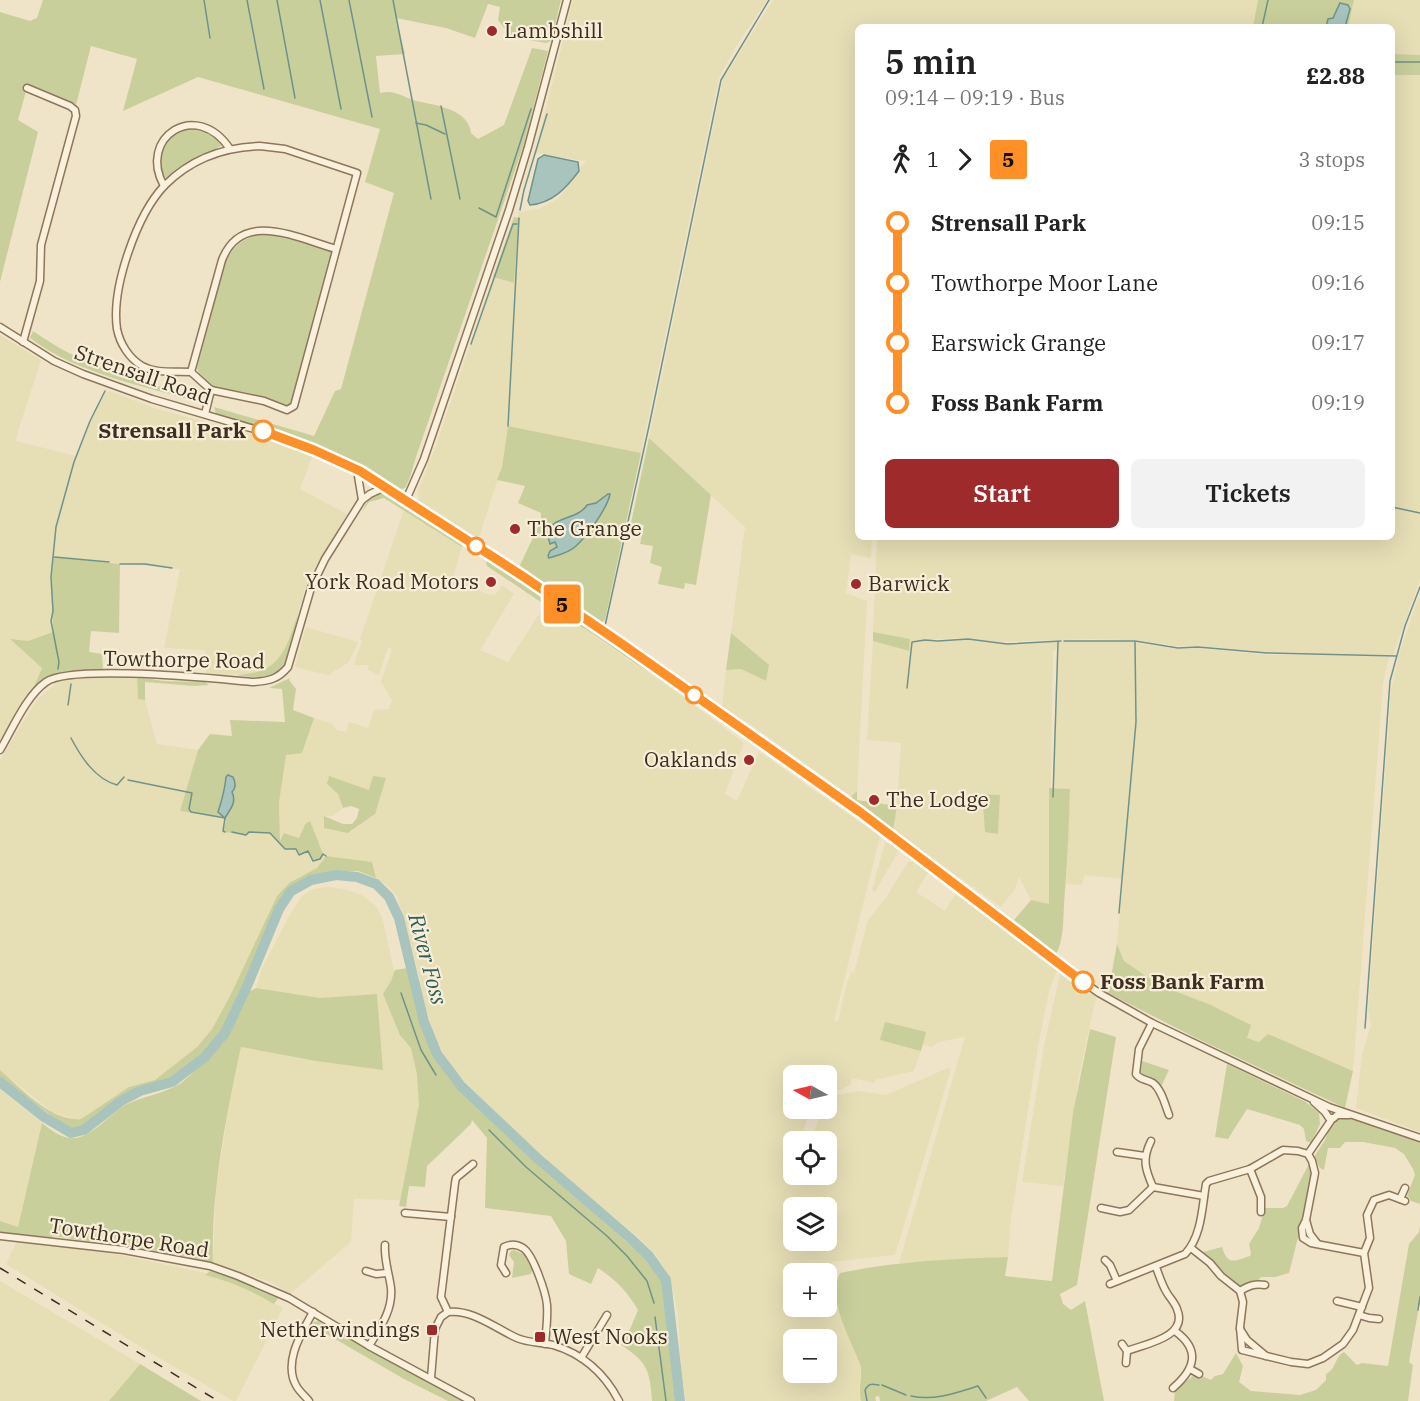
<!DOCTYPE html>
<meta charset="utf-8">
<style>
:root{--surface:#fff;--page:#f2f2f2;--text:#222;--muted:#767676;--accent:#9e2a2b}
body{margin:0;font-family:"IBM Plex Serif",serif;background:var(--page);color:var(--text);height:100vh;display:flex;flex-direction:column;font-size:22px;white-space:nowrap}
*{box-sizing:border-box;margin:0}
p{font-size:20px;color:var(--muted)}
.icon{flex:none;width:33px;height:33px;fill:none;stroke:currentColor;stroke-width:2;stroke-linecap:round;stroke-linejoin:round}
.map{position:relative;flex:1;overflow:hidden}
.panel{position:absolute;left:855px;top:24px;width:540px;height:516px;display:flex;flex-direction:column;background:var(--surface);border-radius:9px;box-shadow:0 6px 24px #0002}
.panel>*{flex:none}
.badge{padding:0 12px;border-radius:4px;font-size:21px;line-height:39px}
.needle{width:39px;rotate:278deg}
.fabs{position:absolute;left:783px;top:1065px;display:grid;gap:12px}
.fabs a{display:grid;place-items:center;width:54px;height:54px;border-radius:9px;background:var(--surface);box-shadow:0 6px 24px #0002;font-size:30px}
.map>.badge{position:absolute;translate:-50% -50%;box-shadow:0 0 0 3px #fff}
.legs{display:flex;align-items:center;gap:9px;height:66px;padding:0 30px;font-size:20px}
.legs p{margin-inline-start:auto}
.head{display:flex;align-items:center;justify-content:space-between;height:102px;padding:0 30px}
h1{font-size:33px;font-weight:600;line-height:45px}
.action{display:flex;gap:12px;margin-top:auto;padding:12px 30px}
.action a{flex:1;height:69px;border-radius:9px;background:var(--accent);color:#fff;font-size:24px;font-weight:600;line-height:69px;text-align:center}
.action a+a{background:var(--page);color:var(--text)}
ul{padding:0 30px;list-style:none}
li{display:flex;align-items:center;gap:21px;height:60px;font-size:22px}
li i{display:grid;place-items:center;width:9px;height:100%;margin:0 8px;background:currentColor}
li i::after{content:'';width:15px;height:15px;margin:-8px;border:4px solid;border-radius:50%;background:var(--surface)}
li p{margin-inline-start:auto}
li:first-child i{background:linear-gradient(#0000 50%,currentColor 0)}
li:last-child i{background:linear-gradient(currentColor 50%,#0000 0)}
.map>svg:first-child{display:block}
</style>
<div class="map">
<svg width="1420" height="1401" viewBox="0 0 1420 1401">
<rect width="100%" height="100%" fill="#f0e4c8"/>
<g fill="#e6deb5" fill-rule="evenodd">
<path d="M573,0H767L737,45L719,78L641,453L508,426L502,467L477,543L419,504L418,491L436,446L493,277L514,283L518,212L539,209L559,198L586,161L535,153Z"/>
<path d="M773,0H1258L1253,27H858V537H1392V75H1420V580L1393,655L1268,652L1199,646H1177L1135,640L1091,639L995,642L968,638L934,639V641H938L968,639L1007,644L1073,641H1135L1136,643L1177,649L1199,648L1269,655H1328L1389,657L1383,684L1353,1071L1268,1034L1259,1042L1246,1038L1251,1025L1211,1005L1159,985L1124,961L1117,944L1123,879L1085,875L1082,885L1066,884L1070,789L1053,788L1057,649L1053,651L1049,905L1031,900L1019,877L1015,889L1001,907L893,831L897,806L901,743L867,740L873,641L909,651L910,640L873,632L877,537H872L871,558L851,554L846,593L867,601L857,791L851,797L767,736L722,706L726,670L741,669L766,681L769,666L731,633L745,527L649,438L723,79ZM982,794L1000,795L998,834L985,832Z"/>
<path d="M1354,0H1420V55L1392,54V27H1348Z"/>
<path d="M0,335L41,360L15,441L77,456L90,421L105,391L112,392L157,409L246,433L313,455L300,489L347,514L308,580L289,641L283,653L274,664L263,671L250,674L206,675L205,650L164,648L180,569L86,560L54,562L51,577L53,611L51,621L53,632L28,641L11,640L42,668L33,689L0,744Z"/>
<path d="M404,510L462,547L452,580L460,585L468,582L484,593L495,595L502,585L514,594L480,650L508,662L545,605L575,622L628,660L651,673L744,743L725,794L737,801L759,752L880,836L834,1021H838L846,986L851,972L854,973L868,920L885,899L908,862L914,861L929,871L916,892L945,911L958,890L1012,932L1057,971L1049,991L1038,1046L1011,1219L1008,1257L899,1263L965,1037L938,1042L932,1047L923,1044L914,1071L875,1080L874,1083L852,1078L850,1085L840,1090L827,1086L826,1076H794V1108L810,1109L802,1135L812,1139L822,1109L826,1108L827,1097L859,1091L886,1095L948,1068L951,1069L895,1255L832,1262L843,1323L861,1367L859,1395L861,1401H686L681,1369L678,1315L671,1280L656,1255L637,1236L561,1174L512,1128L461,1078L445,1056L435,1038L426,1010L417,967L397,896L388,886L376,878L372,863L326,856L317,868L289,883L277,896L230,996L212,1029L197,1047L155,1080L129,1087L81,1119H75L52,1112L0,1070V760L36,701L56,683L71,679L137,677L138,699L145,700L157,744L198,750L180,811L223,817L226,821L223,831L270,833L280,842L279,803L286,754L302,753L314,718L333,724L336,730L346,732L349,722L368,728L374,710L389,709L392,700L381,682L392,649L388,648L379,675L368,670V665H354L362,640L360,639ZM327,784L369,790L375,814L349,833L324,816H333L343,808L338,794ZM304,824L314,833L323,854L320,859L308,851L299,854L284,833L300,838ZM794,1142H826V1174H794ZM794,1208H826V1240H794ZM794,1274H826V1306H794ZM794,1340H826V1372H794Z"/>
<path d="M1420,593V1132L1356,1108L1362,1055L1371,1025L1368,1010L1391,690L1399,654Z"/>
<path d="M306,627L358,642L349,662L328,675L295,667Z"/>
<path d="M885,842L899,850L875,892L872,890Z"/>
<path d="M327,887L344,889L362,895L376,906L383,920L399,994L422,1060L419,1104L400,1200L354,1199L351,1242L290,1294L271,1282L213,1263L216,1188L229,1107L241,1047L316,1061L383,1069L377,994L320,998L256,988L262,968L289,916L302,896L313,889Z"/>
<path d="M1060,974L1096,997L1079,1076L1063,1186L1022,1182L1044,1046Z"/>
<path d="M0,1089L42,1123L18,1227L0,1221Z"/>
<path d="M17,1241L100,1251L206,1273L205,1275L221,1279L254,1292L283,1308L236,1401H233L149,1352L6,1264Z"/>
<path d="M0,1281L140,1364L109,1401H0Z"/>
</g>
<g fill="#c9cf9b">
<path d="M43,0H561L551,41L546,43L511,37L498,20L500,7L488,4L475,38L446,28L396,18L405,54L376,56L380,93C394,89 403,97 416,101C435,105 469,109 471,133L478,139L504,125L532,48L548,51L523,147L416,457L409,480L405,488C391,493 376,475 364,469C318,443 266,429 216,414L214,407L314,436L335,391L341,389L394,193L365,182L380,129L198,77L123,111L137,59L91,46L76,105L28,84L18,120L38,132L0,282V12L30,21L37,18Z"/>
<path d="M1258,0H1354L1348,27H1253Z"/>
<path d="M1392,54L1420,55V75H1392Z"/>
<path d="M187,129L208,132L222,140L223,145L192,161L169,178L161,176C159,152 161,136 187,129Z"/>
<path d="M514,217L519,218L514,283L493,277Z"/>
<path d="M265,233L328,249L332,252V258L293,404L289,406L249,393L214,387L199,373L197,368L225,262C235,244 245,237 265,233Z"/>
<path d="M33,331C45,339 57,347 69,353C106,372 158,388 199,395L202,403C145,386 79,375 30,338Z"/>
<path d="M508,426L641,453L605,620L601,623L519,567L541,521V513L518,503L525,486L497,480L502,467Z"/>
<path d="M649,438L711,495L696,585L685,583L684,589L658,584L662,567L650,563L653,546L640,544L644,525L631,523Z"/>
<path d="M381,492L387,493L458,538L462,544V547L384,498L369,502L362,512C367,502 369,494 381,492Z"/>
<path d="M54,557L120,564L119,633L91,631L89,652L102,654L103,670L55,674L47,677L33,689L42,668L10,639L28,641L53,632L51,577Z"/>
<path d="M490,560L575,616L651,673C621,656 594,631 563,617L487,566L486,562Z"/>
<path d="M298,613C289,659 293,685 236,675C280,674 286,650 298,613Z"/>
<path d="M873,632L910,639L909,651L873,641Z"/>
<path d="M731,633L769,665L766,681L741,669L726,670Z"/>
<path d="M137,677L164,681L205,682L209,685L194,686L145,682V700L138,699Z"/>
<path d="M290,678L289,680L296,689L293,710L314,718L302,753L286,755L279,803L280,841L284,833L299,838L305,824L310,821L323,854L320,859L313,861L308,851L299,855L296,849H285L270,833L249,832L246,835L225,832L223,831L226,821L223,817L180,811L198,750L210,734L232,736L230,720L285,722L282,689L269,688Z"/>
<path d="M329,776L369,790L373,776L386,778L375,814L348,833L324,828V816L343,824H352L357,818L359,809L351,806L343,808L338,794L327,784Z"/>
<path d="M1049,788L1070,789C1069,827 1067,866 1064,905C1063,921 1064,940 1056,954L1014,920L1031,900L1049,904Z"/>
<path d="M857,791V800L897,806L893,831L852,801L851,797Z"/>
<path d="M982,794L1000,795L998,834L985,832Z"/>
<path d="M326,856L372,862L376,878L358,871H335L305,878L292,887L283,900L267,931L223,1029L206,1050L173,1077L135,1090L110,1106L80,1128L73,1130L65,1126L0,1077V1070C21,1088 51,1122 81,1119L129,1087L155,1080L197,1047L212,1029L230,996L277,896L289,883L317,868Z"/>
<path d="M1117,944L1124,961L1159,985L1211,1005L1251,1025L1247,1038L1259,1042L1268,1034L1353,1071L1345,1108L1196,1038L1108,993Z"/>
<path d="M408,968L418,1014L430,1046L445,1070L537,1163L645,1258L664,1285L669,1312L671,1359L677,1401H652C650,1370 647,1362 621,1345L631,1327L638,1310C627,1291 616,1280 598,1268L591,1284L569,1274L566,1241L551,1216L485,1208L487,1138L472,1120L471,1124L427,1166L425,1187L409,1186L406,1207L399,1206L419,1104L417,1074L411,1048L400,1035L383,994L391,981L395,970Z"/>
<path d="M256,988L320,998L377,994L383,1070L316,1061L241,1047C226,1118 211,1190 213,1263C161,1249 107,1244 54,1236L48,1238L0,1232V1221L18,1227L42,1123C52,1131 62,1139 75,1138C93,1136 110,1114 125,1105C143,1096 164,1094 181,1083C194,1073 206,1059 217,1048L223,1044V1041L248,992Z"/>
<path d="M885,1022L926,1032L921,1051L880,1040Z"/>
<path d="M1090,1029L1116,1037L1077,1285L1060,1294L1063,1304L1071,1310L1085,1301L1104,1401H1029L1017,1387L986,1401H880L879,1396H877L875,1398L876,1401H861C858,1390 862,1379 861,1368C860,1362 856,1355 854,1350C845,1328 828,1295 840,1273C897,1261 950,1259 1008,1257L1005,1276L1052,1281L1073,1113Z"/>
<path d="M1142,1061L1169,1070L1161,1087L1141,1073Z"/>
<path d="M1227,1064L1306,1102L1319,1113L1320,1124L1311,1143L1306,1141L1304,1129L1300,1125L1247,1109L1228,1139L1215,1137Z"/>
<path d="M1345,1117L1420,1142V1204L1411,1201L1407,1195L1415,1175L1413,1169L1404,1154L1395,1148L1363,1142H1345L1340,1148H1328L1324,1170L1320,1168L1314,1157L1325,1140L1331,1123Z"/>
<path d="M1309,1164L1312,1171L1304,1221L1302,1222L1289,1273L1275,1277H1261L1257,1282L1239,1287L1223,1275L1201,1255L1203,1252L1222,1247C1228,1266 1234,1261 1250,1256L1251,1253L1249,1244L1259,1228L1265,1208H1283L1287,1206Z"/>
<path d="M1420,1226V1301L1409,1362L1413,1365L1408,1401H1174L1175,1390L1193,1376L1197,1377L1202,1376L1211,1380L1215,1376L1223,1374L1236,1353L1243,1366L1239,1382L1251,1391L1300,1395L1316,1390L1326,1380V1374C1337,1369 1334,1357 1344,1352L1357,1365L1362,1363L1388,1366L1409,1244L1419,1232Z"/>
<path d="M514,1250L525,1255L532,1270L531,1274L512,1278L514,1262L509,1255L511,1251Z"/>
<path d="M210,1271L260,1287L279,1297L274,1304C252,1291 230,1281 205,1275Z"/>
<path d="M318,1321L321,1323L462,1401H448L404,1379L311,1325L314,1322Z"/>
<path d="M140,1364L201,1401H109Z"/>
</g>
<g fill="#a9c4bc" stroke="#6f938a" stroke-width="1.5">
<path d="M1340,3L1348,5L1350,9L1345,27H1326L1328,19L1333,18Z"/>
<path d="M544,155L578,162L579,171C566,188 553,203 530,205L528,201L538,159Z"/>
<path d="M608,494H610C607,509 587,536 576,546C569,553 558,555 549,558L548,556L550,551L557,547L555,542L550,544C540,514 576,523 587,505L596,503Z"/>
<path d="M228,775L233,777C236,783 236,788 232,792C237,803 230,809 225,818L218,812C222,800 225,788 226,777Z"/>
</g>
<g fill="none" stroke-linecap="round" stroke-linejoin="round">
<g stroke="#6f938a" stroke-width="1.5">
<path d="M204,0L210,38"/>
<path d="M247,0L264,89"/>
<path d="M277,0L295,98"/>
<path d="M320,0L341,109"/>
<path d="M349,0L372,117"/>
<path d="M393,0L431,199"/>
<path d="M1262,27L1268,0"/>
<path d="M1392,62H1420"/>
<path d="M441,106L460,199"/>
<path d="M416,123L426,125L445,134"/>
<path d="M479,208L496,217L531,109"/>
<path d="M520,210L524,190L547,114"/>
<path d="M471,344L513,224H517"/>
<path d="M508,426L519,218"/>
<path d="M1392,507L1420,513"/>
<path d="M54,557L109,562"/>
<path d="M120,564H145L172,568"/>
<path d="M587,615L601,623"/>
<path d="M605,626L649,426L721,80L769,0"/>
<path d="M1064,641H1135L1178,648L1198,647L1267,653L1396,656"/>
<path d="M58,669L59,662L51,621L53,611L51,577L56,527L74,462L90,421L105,391"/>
<path d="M907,688L912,642L925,640L938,641L968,639L1007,644L1061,641"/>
<path d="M68,705L71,684"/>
<path d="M71,738C81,757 95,779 117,785L124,777"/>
<path d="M128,780L192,793L189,809L191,812L225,818L223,831L225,832"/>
<path d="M1053,797L1058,642"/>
<path d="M232,832L246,835L249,832L270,833L285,849H296L299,855L308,851L313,861L320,859L323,854L326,856"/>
<path d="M1119,913L1136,722L1135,642"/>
<path d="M401,993L421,1050L436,1075"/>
<path d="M1365,1028L1390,681L1405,626L1420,587"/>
<path d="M489,1130L526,1167L607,1236L627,1256L647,1281L654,1303"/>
<path d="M1418,1310L1420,1297"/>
<path d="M655,1317L666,1401"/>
<path d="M882,1385L906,1395"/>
<path d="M911,1396C934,1401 956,1393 978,1386L986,1398"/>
<path d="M867,1401L865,1390C869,1383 871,1384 879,1385"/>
</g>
<path stroke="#a9c4bc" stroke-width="10" d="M0,1082L44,1117L71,1133L84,1130L121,1101L140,1091L172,1082L205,1057L225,1033L248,984L279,909L291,891L311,880L336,875L357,877L376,884L389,897L399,918L424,1022L437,1054L461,1086L536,1157L630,1238L649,1256L666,1280L680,1401"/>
<g stroke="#8d765c" stroke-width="9">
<g id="minor">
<path d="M260,146L285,149L357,173L294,406L287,410L264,401L211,390L191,372C175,371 157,374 142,366C129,358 120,344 117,329C111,288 137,214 165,185C191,159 225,147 260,146Z"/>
<path d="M164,186C137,138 196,98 230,149"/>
<path d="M0,327L54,361L83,374L152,399L278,436L360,470L622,644L860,812L910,851L941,872L1069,972L1099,993L1152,1023L1329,1107L1420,1138"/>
<path d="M23,342L40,281L41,245L76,116L75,110L70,106L27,88"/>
<path d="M191,372L222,260C242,209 297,238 336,249"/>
<path d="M205,414L211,390"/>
<path d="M360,470L358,476L362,500"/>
<path d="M406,500L424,459L509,210L528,147L567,0"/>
<path d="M0,750C12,730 26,696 46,682C72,664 216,679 254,682C269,681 278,679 288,667L311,588L325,559L362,500L370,494L385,487"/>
<path d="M1152,1023L1139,1049L1136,1074C1140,1080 1146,1079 1153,1083C1162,1090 1165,1105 1169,1115"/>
<path d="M1314,1102L1325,1112L1329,1118H1334L1337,1115H1349"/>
<path d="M1151,1141C1142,1159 1145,1169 1153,1187"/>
<path d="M1117,1152L1145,1156"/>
<path d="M1308,1154L1332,1119"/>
<path d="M1250,1169L1261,1197V1212"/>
<path d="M1153,1187L1204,1196"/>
<path d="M1400,1199L1405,1188"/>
<path d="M1101,1208L1120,1212L1129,1210L1153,1187"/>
<path d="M405,1213L451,1217"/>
<path d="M1306,1220L1310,1234L1317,1243"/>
<path d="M0,1236L124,1250L210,1266L238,1276L289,1298L369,1346L471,1401"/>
<path d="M1364,1253L1370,1238L1367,1215L1374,1200L1389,1195L1405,1201"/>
<path d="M1105,1260L1110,1265L1117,1281"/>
<path d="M366,1271L376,1274L387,1273"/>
<path d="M506,1273L501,1265L504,1247C510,1244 517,1244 523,1248C533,1254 546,1293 547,1305C548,1318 546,1331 545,1344"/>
<path d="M1110,1284L1185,1254C1202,1236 1202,1207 1206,1184L1209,1181L1250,1169L1283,1150L1298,1151L1308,1154L1312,1161L1315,1173L1306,1220L1302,1228L1303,1238L1311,1243L1364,1253L1369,1288L1353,1330L1343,1344L1323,1358L1308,1364L1291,1362L1242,1350L1240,1327L1243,1302L1240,1291L1221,1276L1210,1263L1191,1248"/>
<path d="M1240,1291C1248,1286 1255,1283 1265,1285"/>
<path d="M1337,1301L1362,1307"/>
<path d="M448,1312L441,1297L455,1183L456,1178L473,1164"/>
<path d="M1359,1315L1369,1318L1379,1319"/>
<path d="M1240,1329L1247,1340L1266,1356"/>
<path d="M1122,1344L1127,1351C1145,1344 1189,1337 1177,1309C1175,1303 1170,1298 1167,1293C1162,1285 1159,1275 1156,1267"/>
<path d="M369,1346C380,1328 393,1310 391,1288C389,1273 384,1260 385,1245"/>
<path d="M581,1358L607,1315"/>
<path d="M1126,1363L1127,1351"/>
<path d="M1190,1369L1199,1374"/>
<path d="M431,1378L435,1329L441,1317L448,1312C472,1309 495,1328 517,1338C528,1343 541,1342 553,1345C583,1354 605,1374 619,1401"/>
<path d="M1173,1388C1195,1369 1201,1350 1175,1331"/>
<path d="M309,1401C305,1396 300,1392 297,1387C282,1363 302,1332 313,1312"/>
</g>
</g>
<use href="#minor" stroke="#faf1dc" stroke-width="6"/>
<path stroke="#3d2e20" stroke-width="1.5" stroke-dasharray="10 10" stroke-linecap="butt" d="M0,1268L218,1401"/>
</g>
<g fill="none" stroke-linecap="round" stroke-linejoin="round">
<g stroke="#fff" stroke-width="14">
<path id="line-1" d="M263,431L314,450L360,471L524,577L622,644L860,812L1083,982"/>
</g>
<use href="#line-1" stroke="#ff9027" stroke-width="9"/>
</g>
<g fill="#9e2a2b" stroke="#f7eed8" stroke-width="2">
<circle cx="492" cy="31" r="6"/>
<circle cx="515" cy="529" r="6"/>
<circle cx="491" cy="582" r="6"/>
<circle cx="856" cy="584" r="6"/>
<circle cx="749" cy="760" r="6"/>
<circle cx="874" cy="800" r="6"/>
<rect x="426" y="1324" width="12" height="12" rx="3"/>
<rect x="534" y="1331" width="12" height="12" rx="3"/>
</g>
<g fill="#fff" stroke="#ff9027" stroke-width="3">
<circle cx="263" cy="431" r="10"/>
<circle cx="476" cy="546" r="8"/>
<circle cx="694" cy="695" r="8"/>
<circle cx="1083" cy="982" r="10"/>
</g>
<g text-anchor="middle" stroke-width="4.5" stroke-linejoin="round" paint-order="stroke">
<g font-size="21" fill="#3d2e20" stroke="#f7eed8" text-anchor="start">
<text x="504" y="38">Lambshill</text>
<text x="527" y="536">The Grange</text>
<text x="479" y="589" text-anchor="end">York Road Motors</text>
<text x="868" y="591">Barwick</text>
<text x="737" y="767" text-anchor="end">Oaklands</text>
<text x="886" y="807">The Lodge</text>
<text x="420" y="1337" text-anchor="end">Netherwindings</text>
<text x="552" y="1344">West Nooks</text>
</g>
<g font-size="21" fill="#3d2e20" stroke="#f7eed8">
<text transform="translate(143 375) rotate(19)" y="7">Strensall Road</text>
<text transform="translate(184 660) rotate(1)" y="7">Towthorpe Road</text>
<text transform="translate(129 1238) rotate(9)" y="7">Towthorpe Road</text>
</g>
<g font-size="21" font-weight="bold" fill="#3d2e20" stroke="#f7eed8" text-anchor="end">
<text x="246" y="438">Strensall Park</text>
<text x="1100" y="989" text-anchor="start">Foss Bank Farm</text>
</g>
<g font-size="22" font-style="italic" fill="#2f5d5a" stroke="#f7eed8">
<text transform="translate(428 959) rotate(75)" y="8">River Foss</text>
</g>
</g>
</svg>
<div class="fabs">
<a><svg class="needle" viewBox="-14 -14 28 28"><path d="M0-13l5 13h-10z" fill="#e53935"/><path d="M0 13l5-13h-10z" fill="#767676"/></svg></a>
<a><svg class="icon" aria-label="locate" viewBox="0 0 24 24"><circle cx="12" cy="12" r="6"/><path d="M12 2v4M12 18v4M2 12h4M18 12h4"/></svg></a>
<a><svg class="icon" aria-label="layers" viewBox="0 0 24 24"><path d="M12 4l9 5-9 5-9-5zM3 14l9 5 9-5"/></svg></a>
<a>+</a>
<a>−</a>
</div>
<b class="badge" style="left:562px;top:604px;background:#ff9027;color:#111">5</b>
<section class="panel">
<div class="head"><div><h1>5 min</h1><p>09:14 – 09:19 · Bus</p></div><b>£2.88</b></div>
<div class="legs"><svg class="icon" aria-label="walk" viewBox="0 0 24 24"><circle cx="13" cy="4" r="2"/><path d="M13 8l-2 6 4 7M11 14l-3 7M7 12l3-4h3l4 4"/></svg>1<svg class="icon" aria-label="forward" viewBox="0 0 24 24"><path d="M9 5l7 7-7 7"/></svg><b class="badge" style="background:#ff9027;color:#111">5</b><p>3 stops</p></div>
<ul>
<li><i style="color:#ff9027"></i><b>Strensall Park</b><p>09:15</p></li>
<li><i style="color:#ff9027"></i><span>Towthorpe Moor Lane</span><p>09:16</p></li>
<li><i style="color:#ff9027"></i><span>Earswick Grange</span><p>09:17</p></li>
<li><i style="color:#ff9027"></i><b>Foss Bank Farm</b><p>09:19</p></li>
</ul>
<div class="action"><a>Start</a><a>Tickets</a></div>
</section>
</div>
